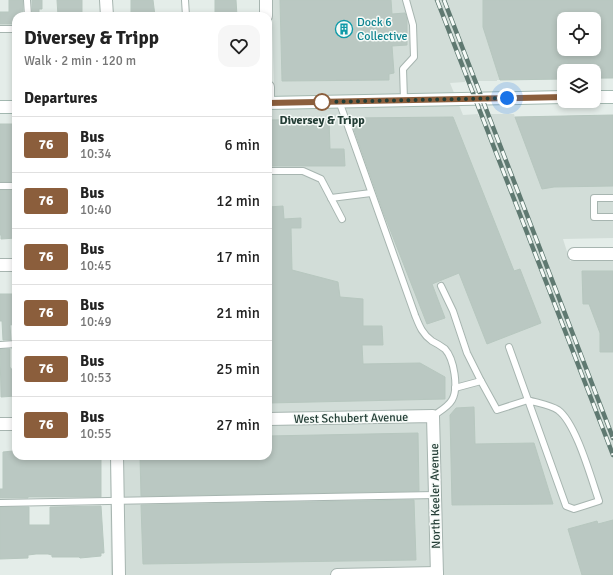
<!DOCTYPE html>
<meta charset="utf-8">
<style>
:root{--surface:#fff;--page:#f6f6f6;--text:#222;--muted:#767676;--line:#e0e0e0}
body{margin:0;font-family:Signika,sans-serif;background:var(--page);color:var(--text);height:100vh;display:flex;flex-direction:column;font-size:15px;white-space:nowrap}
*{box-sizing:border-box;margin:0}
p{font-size:13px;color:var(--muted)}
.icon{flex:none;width:22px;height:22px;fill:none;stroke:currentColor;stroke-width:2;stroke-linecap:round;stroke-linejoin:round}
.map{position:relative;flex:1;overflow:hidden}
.details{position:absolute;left:12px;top:12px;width:260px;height:448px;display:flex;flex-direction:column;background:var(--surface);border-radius:12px;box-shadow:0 2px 6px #0003}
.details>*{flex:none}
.badge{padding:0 8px;border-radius:3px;font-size:14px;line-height:26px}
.controls{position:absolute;left:557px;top:12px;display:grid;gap:8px}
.controls a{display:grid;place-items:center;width:44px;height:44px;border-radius:8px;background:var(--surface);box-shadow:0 2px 6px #0003;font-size:20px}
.you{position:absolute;width:20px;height:20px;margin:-10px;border:3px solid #fff;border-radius:50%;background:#1a73e8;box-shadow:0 0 0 6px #1a73e833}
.map>.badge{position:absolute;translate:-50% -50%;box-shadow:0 0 0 2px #fff}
h2{padding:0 12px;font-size:15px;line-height:36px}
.round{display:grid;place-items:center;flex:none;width:42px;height:42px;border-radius:12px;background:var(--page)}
.summary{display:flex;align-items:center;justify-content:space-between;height:68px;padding:0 12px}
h1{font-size:19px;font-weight:700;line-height:30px}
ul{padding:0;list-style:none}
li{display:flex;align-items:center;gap:12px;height:56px;padding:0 12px;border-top:1px solid var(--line)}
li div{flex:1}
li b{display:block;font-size:15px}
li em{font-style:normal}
li .badge{min-width:44px;font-weight:700;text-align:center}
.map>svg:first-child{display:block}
</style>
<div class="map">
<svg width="613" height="575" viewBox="0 0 613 575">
<rect width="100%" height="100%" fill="#e4ede9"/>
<path fill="#d2ddd8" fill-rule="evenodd" d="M271,0H613V78L594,79V71H564V79L497,80V81H465V82L450,83L463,115L478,114V116L491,115V114H514L515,117L613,115V238L563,239L570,261H613V575H111L110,456H268V110L275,109ZM564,19H594V49H564Z"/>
<g fill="#bac8c2" stroke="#b7c7bf" fill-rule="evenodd">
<path d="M9,0H23V16H16V24H0V12H9Z"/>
<path d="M32,0H42V9H39V16H32Z"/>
<path d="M57,0H82V16H58Z"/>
<path d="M131,0H153L155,16H131Z"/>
<path d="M215,0H236L237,16H215Z"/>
<path d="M280,0H391L392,14L405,13L407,19V45L392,46L394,73L389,74V80L282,81Z"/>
<path d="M483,0H613V78H594V71H564V79L500,80L483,27ZM564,19H594V49H564Z"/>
<path d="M613,115V186L554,187L542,189L515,117Z"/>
<path d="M453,117L514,271L520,269L541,323L487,344L459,273L432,284L445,318L427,324L384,214L351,121V118Z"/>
<path d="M329,119L330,149H344L345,166H268V120Z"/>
<rect x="0" y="124" width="16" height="58"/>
<path d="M0,190H16V238L1,239V235H0Z"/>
<path d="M283,206L284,219L301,218V228H291L292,270L338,282L340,297L363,299V326H382L383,345H362L363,364L420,363L445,377V399L268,403V207Z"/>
<path d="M582,271H613V352H600V333L589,304H583Z"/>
<path d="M0,294H16V324L10,325L11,340H3L2,321H0Z"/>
<path d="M0,349H10V367L11,369H16V396L1,397Z"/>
<path d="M474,407L475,444L534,443L553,504L452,505L450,415L456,408Z"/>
<path d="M418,433L419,491L141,496L140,456H268V436Z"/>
<path d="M13,451L14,456H101V497H28V498H0V489H3V452Z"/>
<path d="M414,500L416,560L143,564L141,505Z"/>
<path d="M101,506L104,553H101V556L80,558L79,557H52V555L48,554H36L28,555V558L0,559V507H29V525H50V507Z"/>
<path d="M613,520V575H582L568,529L597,521L598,524Z"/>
</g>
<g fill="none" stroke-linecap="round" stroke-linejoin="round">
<g stroke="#a7b5b0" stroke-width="8">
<g id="service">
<path d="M27,0L28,16"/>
<path d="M185,0L186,16"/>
<path d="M0,29H16"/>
<path d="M404,100L403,69L414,57L413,25L406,0"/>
<path d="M339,101L415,315C419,325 422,334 432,341C436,343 441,346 445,349C454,359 459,388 452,400C448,407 440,411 433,416"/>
<path d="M268,171H303L321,179L342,219"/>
<path d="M0,186H16"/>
<path d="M331,198L371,193"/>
<path d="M613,198H594V217H613"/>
<path d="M441,286L453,311L467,353L481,381L455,388"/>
<path d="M0,345L16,344"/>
<path d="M481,381L497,410L528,400L566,506L574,509L599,501C591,478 576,423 558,410C550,405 537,403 528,400L509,347"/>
<path d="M0,503L435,495"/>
</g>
</g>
<g stroke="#a7b5b0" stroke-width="14">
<g id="minor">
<path d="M106,0L107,16"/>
<path d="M266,0V16"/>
<path d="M268,87V103"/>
<path d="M574,254H613"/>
<path d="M0,265H16"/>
<path d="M268,419L433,416L437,575"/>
<path d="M0,424H16"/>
<path d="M117,456L119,575"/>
<path d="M337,575L437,573"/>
</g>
</g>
<g stroke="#a3b8b0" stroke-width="14">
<g id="secondary">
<path d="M594,97H613"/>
<path d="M268,103L564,97"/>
<path d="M0,107H16"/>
</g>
</g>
<use href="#service" stroke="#fff" stroke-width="6"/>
<use href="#minor" stroke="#fff" stroke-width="12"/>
<use href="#secondary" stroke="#fff" stroke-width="12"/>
<g stroke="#5f7971" stroke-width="4.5">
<g id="rail">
<path d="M437,0L613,455"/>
<path d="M444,0L613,438"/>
</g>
</g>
<use href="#rail" stroke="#f5faf7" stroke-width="3" stroke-dasharray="9" stroke-linecap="butt"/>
</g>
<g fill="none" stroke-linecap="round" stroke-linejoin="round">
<g stroke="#fff" stroke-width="9">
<path id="line" d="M268,103L564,97"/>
</g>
<use href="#line" stroke="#8b5e3c" stroke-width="6"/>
<path stroke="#243e36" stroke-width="4" stroke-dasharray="0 7.2" d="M322,102L507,98"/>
</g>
<defs>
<g id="building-ring" transform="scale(0.9)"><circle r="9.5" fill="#f5faf7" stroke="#0f9aa8" stroke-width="1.5"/><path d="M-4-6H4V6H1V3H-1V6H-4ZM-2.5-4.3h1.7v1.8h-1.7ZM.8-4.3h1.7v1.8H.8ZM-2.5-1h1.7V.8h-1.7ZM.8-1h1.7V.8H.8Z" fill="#0f9aa8"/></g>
</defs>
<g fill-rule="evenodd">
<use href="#building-ring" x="344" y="29"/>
</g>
<circle fill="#fff" stroke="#8b5e3c" stroke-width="2" cx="322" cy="102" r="8"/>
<g text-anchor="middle" stroke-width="3" stroke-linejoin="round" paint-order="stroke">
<g font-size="12" fill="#0d838f" stroke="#f5faf7" text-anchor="start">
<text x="357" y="26">Dock 6<tspan x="357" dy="14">Collective</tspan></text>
</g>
<g font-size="12" font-weight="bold" fill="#243e36" stroke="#f5faf7">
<text x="322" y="124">Diversey &amp; Tripp</text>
</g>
<g font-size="12" fill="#243e36" stroke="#f5faf7">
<text transform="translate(351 418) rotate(-1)" y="4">West Schubert Avenue</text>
<text transform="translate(435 496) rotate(-91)" y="4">North Keeler Avenue</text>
</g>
</g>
</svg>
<div class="controls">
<a><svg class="icon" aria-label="locate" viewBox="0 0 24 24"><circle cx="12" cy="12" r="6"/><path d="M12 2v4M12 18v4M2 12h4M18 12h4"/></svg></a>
<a><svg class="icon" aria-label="layers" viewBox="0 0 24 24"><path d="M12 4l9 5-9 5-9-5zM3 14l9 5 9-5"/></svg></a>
</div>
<div class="you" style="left:507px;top:98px"></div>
<section class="details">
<div class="summary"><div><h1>Diversey &amp; Tripp</h1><p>Walk · 2 min · 120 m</p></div><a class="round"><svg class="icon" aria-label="heart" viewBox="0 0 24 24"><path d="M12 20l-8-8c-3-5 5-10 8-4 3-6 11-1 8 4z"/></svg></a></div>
<h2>Departures</h2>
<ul>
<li><span class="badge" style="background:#8b5e3c;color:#fff">76</span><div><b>Bus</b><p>10:34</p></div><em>6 min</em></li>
<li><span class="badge" style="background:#8b5e3c;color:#fff">76</span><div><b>Bus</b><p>10:40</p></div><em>12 min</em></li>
<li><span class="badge" style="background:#8b5e3c;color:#fff">76</span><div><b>Bus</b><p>10:45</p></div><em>17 min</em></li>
<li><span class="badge" style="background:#8b5e3c;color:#fff">76</span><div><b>Bus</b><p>10:49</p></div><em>21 min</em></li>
<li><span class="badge" style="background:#8b5e3c;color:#fff">76</span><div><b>Bus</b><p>10:53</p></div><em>25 min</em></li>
<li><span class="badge" style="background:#8b5e3c;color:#fff">76</span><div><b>Bus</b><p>10:55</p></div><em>27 min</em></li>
</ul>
</section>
</div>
